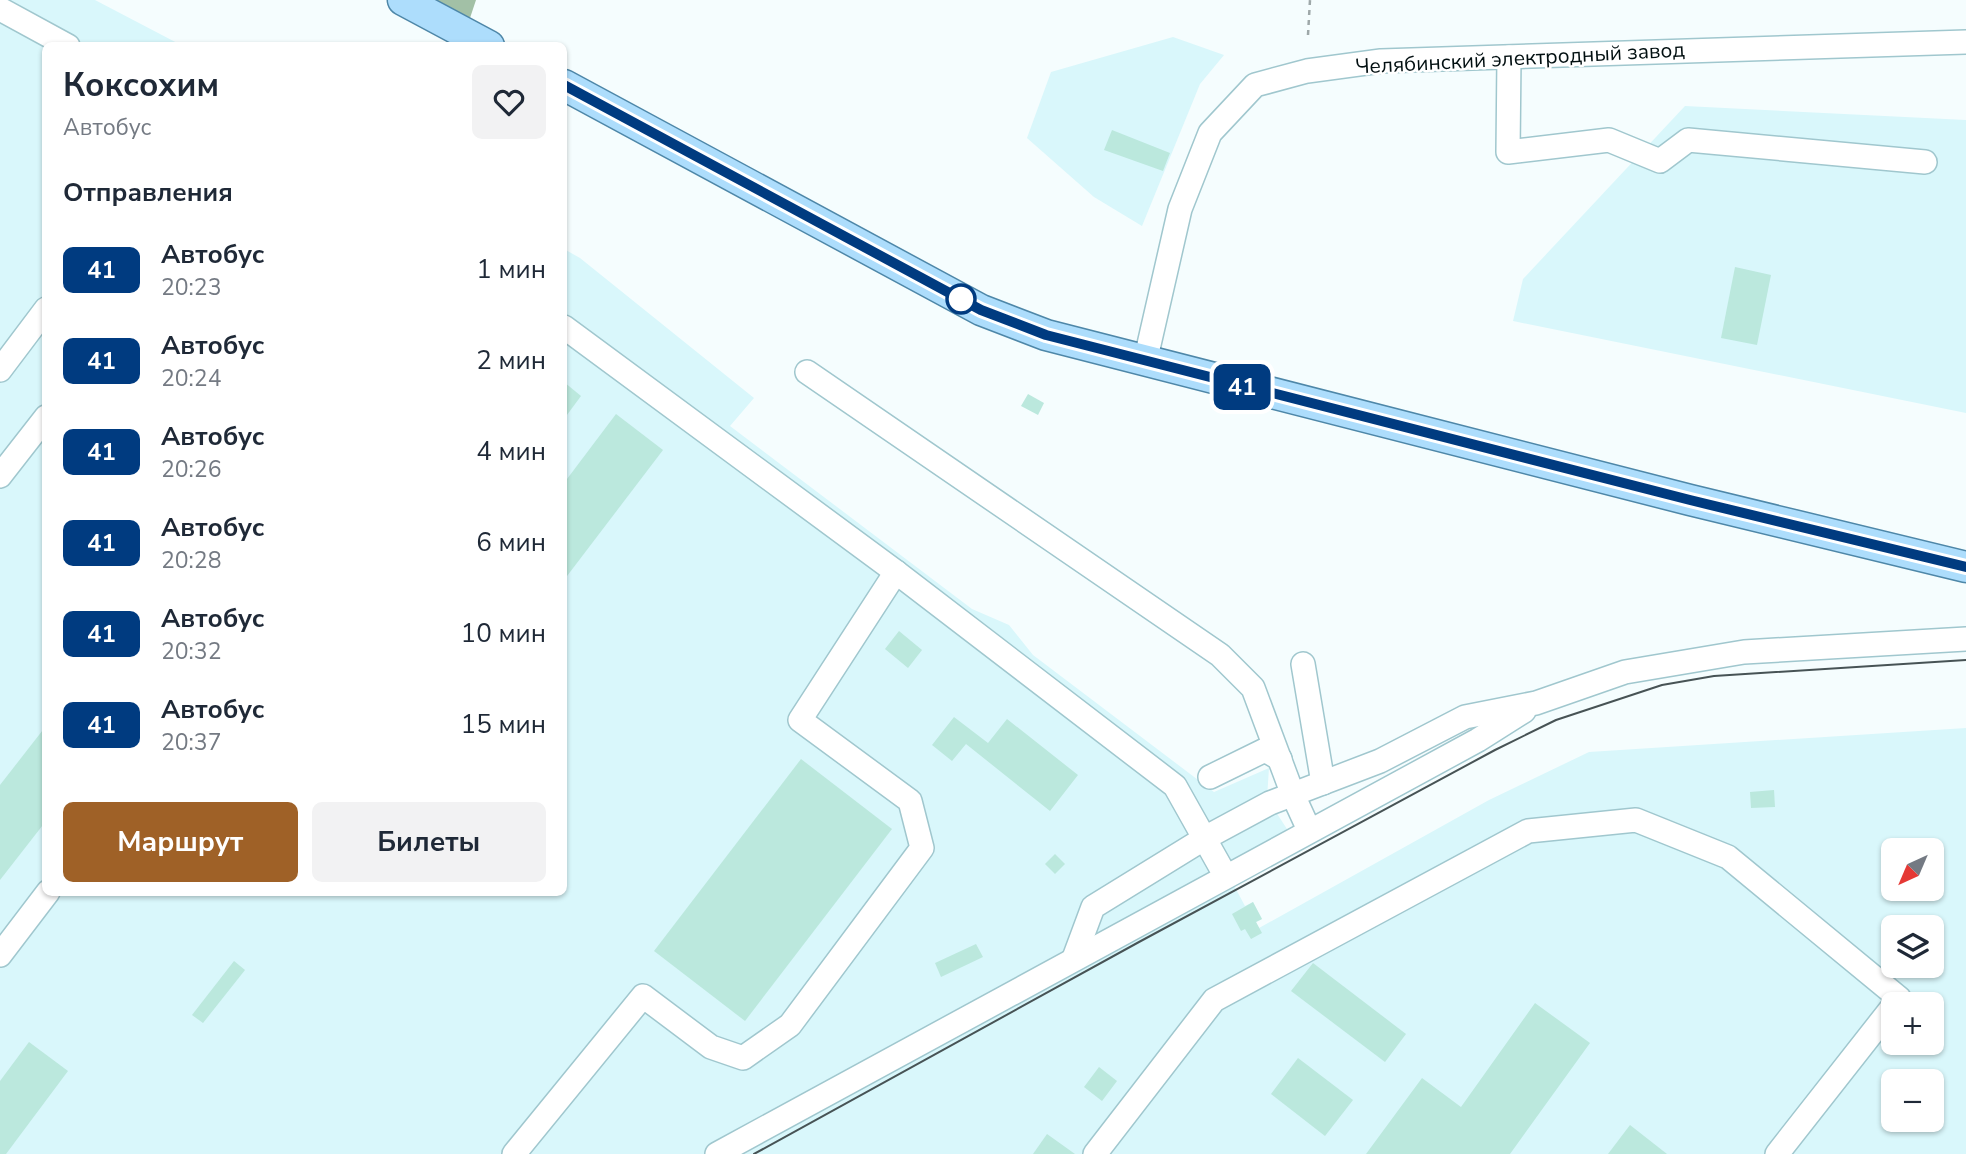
<!DOCTYPE html>
<html lang="ru">
<meta charset="utf-8">
<style>
:root{--surface:#fff;--page:#f2f2f3;--text:#1f2937;--muted:#747a83;--accent:#9f6127}
body{margin:0;font-family:"Nunito Sans",sans-serif;background:var(--page);color:var(--text);height:100vh;display:flex;flex-direction:column;font-size:26px;white-space:nowrap}
*{box-sizing:border-box;margin:0}
p{font-size:23px;color:var(--muted)}
.icon{flex:none;width:38px;height:38px;fill:none;stroke:currentColor;stroke-width:2;stroke-linecap:round;stroke-linejoin:round}
.map{position:relative;flex:1;overflow:hidden}
.drawer{position:absolute;left:42px;top:42px;width:525px;height:854px;display:flex;flex-direction:column;background:var(--surface);border-radius:10px;box-shadow:0 2px 5px #0004}
.drawer>*{flex:none}
.badge{padding:0 14px;border-radius:10px;font-size:24px;line-height:46px}
.needle{width:46px;rotate:224deg}
.tools{position:absolute;left:1881px;top:838px;display:grid;gap:14px}
.tools a{display:grid;place-items:center;width:63px;height:63px;border-radius:10px;background:var(--surface);box-shadow:0 2px 5px #0004;font-size:35px}
.map>.badge{position:absolute;translate:-50% -50%;box-shadow:0 0 0 4px #fff}
h2{padding:0 21px;font-size:26px;line-height:63px}
.round{display:grid;place-items:center;flex:none;width:74px;height:74px;border-radius:10px;background:var(--page)}
.summary{display:flex;align-items:center;justify-content:space-between;height:119px;padding:0 21px}
h1{font-size:33px;font-weight:700;line-height:52px}
.cta{display:flex;gap:14px;margin-top:auto;padding:14px 21px}
.cta a{flex:1;height:80px;border-radius:10px;background:var(--accent);color:#fff;font-size:28px;font-weight:700;line-height:80px;text-align:center}
.cta a+a{background:var(--page);color:var(--text)}
ul{padding:0;list-style:none}
li{display:flex;align-items:center;gap:21px;height:91px;padding:0 21px}
li div{flex:1}
li b{display:block;font-size:26px}
li em{font-style:normal}
li .badge{min-width:77px;font-weight:700;text-align:center}
.map>svg:first-child{display:block}
</style>
<div class="map">
<svg width="1966" height="1154" viewBox="0 0 1966 1154">
<rect width="100%" height="100%" fill="#f5fdfe"/>
<g fill="#d9f7fb" fill-rule="evenodd">
<path d="M0,0H95L181,45L46,46V892H564V249L580,258L754,398L730,426L972,609L1009,625L1033,655L1214,792L1269,768L1267,798L1296,843L1231,880L1245,906L1253,902L1262,919L1256,922L1259,928L1489,800L1589,752L1966,728V1154H0ZM1894,850H1932V889H1894ZM1894,928H1932V966H1894ZM1894,1004H1932V1043H1894ZM1894,1082H1932V1120H1894Z"/>
<path d="M1173,37L1224,55L1200,84L1142,226L1094,197L1027,138L1051,72Z"/>
<path d="M1685,106L1966,120V413L1513,321L1523,279Z"/>
</g>
<path fill="#a2c0a6" d="M432,0H476L469,21Z"/>
<g fill="#bbe8dd">
<path d="M1112,130L1170,153L1163,171L1104,150Z"/>
<path d="M1735,267L1771,275L1757,345L1721,338Z"/>
<path d="M564,382L581,396L564,419Z"/>
<path d="M1028,394L1044,403L1038,415L1021,406Z"/>
<path d="M616,414L663,450L564,580V483Z"/>
<path d="M899,631L922,650L908,668L885,649Z"/>
<path d="M954,717L988,743L1007,719L1078,775L1050,811L966,744L952,761L932,745Z"/>
<path d="M46,726V821L0,880V785Z"/>
<path d="M801,759L892,829L745,1021L654,951Z"/>
<path d="M1774,790L1775,807L1751,808L1750,792Z"/>
<path d="M1055,854L1065,864L1055,874L1045,864Z"/>
<path d="M1253,902L1262,919L1256,922L1262,933L1251,939L1245,929L1241,931L1232,914Z"/>
<path d="M976,944L983,957L941,977L935,963Z"/>
<path d="M234,961L245,970L203,1023L192,1015Z"/>
<path d="M1313,963L1406,1034L1385,1062L1291,991Z"/>
<path d="M1535,1003L1590,1043L1510,1154H1366L1422,1078L1461,1107Z"/>
<path d="M29,1042L68,1071L6,1154H0V1081Z"/>
<path d="M1298,1058L1353,1100L1325,1136L1271,1094Z"/>
<path d="M1099,1067L1117,1081L1102,1101L1084,1087Z"/>
<path d="M1630,1125L1667,1154H1608Z"/>
<path d="M1047,1134L1075,1154H1033Z"/>
</g>
<g fill="none" stroke-linecap="round" stroke-linejoin="round">
<g stroke="#a0c7ce" stroke-width="26">
<g id="minor">
<path d="M0,9L68,46"/>
<path d="M1509,57L1508,152L1609,140L1660,161L1688,140L1925,162"/>
<path d="M564,327L896,572L1175,786L1225,875"/>
<path d="M1145,362L1180,209L1210,133L1255,85L1307,71L1381,61L1966,42"/>
<path d="M0,370L46,309"/>
<path d="M807,372L1220,655L1253,688L1293,795L1309,830"/>
<path d="M0,476L46,417"/>
<path d="M1303,664L1323,783"/>
<path d="M1210,777L1265,750L1280,759"/>
<path d="M0,955L48,892"/>
<path d="M1074,958L1093,907L1205,838L1270,803L1380,761L1465,717L1536,703L1625,672L1744,652L1966,639"/>
<path d="M514,1154L643,996L711,1047L743,1058L790,1025L922,848L910,801L800,720L896,572"/>
<path d="M717,1154L1478,740L1524,711"/>
<path d="M1095,1154L1214,1000L1528,831L1636,820L1728,857L1899,998L1894,1004"/>
<path d="M1777,1154L1894,1005"/>
</g>
</g>
<g stroke="#4e87a8" stroke-width="33">
<g id="major">
<path d="M403,0L489,46"/>
<path d="M564,85L981,310L1046,335L1690,500L1966,567"/>
</g>
</g>
<path stroke="#9ea8a9" stroke-width="2.5" stroke-dasharray="5 5" stroke-linecap="butt" d="M1308,35L1310,0"/>
<use href="#minor" stroke="#fff" stroke-width="23"/>
<use href="#major" stroke="#adddfc" stroke-width="30"/>
<path stroke="#475355" stroke-width="2" d="M754,1154L1139,942L1495,750L1556,720L1662,685L1714,676L1966,660"/>
</g>
<g fill="none" stroke-linecap="round" stroke-linejoin="round">
<g stroke="#fff" stroke-width="16">
<path id="line" d="M564,85L981,310L1046,335L1690,500L1966,567"/>
</g>
<use href="#line" stroke="#003b80" stroke-width="10"/>
</g>
<circle fill="#fff" stroke="#003b80" stroke-width="3.5" cx="961" cy="299" r="14"/>
<g text-anchor="middle" stroke-width="5" stroke-linejoin="round" paint-order="stroke">
<g font-size="21" fill="#020f11" stroke="#fff">
<text transform="translate(1520 58) rotate(-3)" y="7">Челябинский электродный завод</text>
</g>
</g>
</svg>
<div class="tools">
<a><svg class="needle" viewBox="-14 -14 28 28"><path d="M0-13l5 13h-10z" fill="#e53935"/><path d="M0 13l5-13h-10z" fill="#747a83"/></svg></a>
<a><svg class="icon" aria-label="layers" viewBox="0 0 24 24"><path d="M12 4l9 5-9 5-9-5zM3 14l9 5 9-5"/></svg></a>
<a>+</a>
<a>−</a>
</div>
<b class="badge" style="left:1242px;top:387px;background:#003b80;color:#fff">41</b>
<section class="drawer">
<div class="summary"><div><h1>Коксохим</h1><p>Автобус</p></div><a class="round"><svg class="icon" aria-label="heart" viewBox="0 0 24 24"><path d="M12 20l-8-8c-3-5 5-10 8-4 3-6 11-1 8 4z"/></svg></a></div>
<h2>Отправления</h2>
<ul>
<li><span class="badge" style="background:#003b80;color:#fff">41</span><div><b>Автобус</b><p>20:23</p></div><em>1 мин</em></li>
<li><span class="badge" style="background:#003b80;color:#fff">41</span><div><b>Автобус</b><p>20:24</p></div><em>2 мин</em></li>
<li><span class="badge" style="background:#003b80;color:#fff">41</span><div><b>Автобус</b><p>20:26</p></div><em>4 мин</em></li>
<li><span class="badge" style="background:#003b80;color:#fff">41</span><div><b>Автобус</b><p>20:28</p></div><em>6 мин</em></li>
<li><span class="badge" style="background:#003b80;color:#fff">41</span><div><b>Автобус</b><p>20:32</p></div><em>10 мин</em></li>
<li><span class="badge" style="background:#003b80;color:#fff">41</span><div><b>Автобус</b><p>20:37</p></div><em>15 мин</em></li>
</ul>
<div class="cta"><a>Маршрут</a><a>Билеты</a></div>
</section>
</div>
